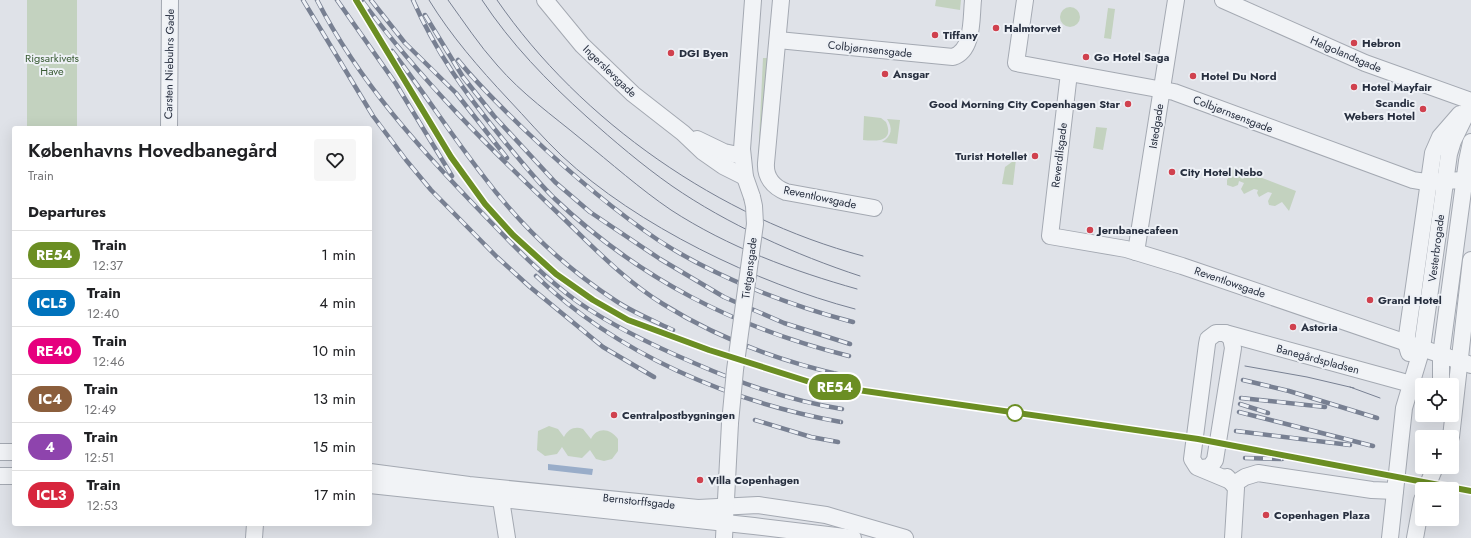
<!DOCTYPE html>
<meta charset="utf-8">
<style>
:root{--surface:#fff;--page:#f6f6f6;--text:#202124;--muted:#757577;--line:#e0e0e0}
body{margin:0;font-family:Jost,sans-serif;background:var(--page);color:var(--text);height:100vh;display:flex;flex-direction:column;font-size:15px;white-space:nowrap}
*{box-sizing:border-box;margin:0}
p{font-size:13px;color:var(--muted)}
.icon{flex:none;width:22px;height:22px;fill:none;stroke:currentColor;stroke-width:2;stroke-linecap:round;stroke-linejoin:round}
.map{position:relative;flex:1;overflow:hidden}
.drawer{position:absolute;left:12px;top:126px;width:360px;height:400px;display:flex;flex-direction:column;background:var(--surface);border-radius:4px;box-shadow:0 4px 16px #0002}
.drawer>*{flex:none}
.badge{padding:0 8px;border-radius:13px;font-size:14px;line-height:26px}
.tools{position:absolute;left:1415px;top:378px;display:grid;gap:8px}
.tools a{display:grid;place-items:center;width:44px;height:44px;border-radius:4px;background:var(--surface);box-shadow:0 4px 16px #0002;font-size:20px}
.map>.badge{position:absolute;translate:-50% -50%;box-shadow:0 0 0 2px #fff}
h2{padding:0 16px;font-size:15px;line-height:36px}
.round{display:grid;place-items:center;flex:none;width:42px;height:42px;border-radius:4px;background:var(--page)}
.overview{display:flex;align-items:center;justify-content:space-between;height:68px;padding:0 16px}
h1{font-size:19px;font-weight:600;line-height:30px}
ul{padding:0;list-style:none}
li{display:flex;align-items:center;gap:12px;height:48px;padding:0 16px;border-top:1px solid var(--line)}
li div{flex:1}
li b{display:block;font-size:15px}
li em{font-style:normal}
li .badge{min-width:44px;font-weight:700;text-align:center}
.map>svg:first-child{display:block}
</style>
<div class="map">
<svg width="1471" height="538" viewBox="0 0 1471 538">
<rect width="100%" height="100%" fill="#dfe2e8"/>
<g fill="#c3d2bf">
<rect x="27" y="0" width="50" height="128"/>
<path d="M936,0H961L960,10L935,6Z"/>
<circle cx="1070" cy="17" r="10"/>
<path d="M1108,8L1115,9L1111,39L1104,38Z"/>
<path d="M763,58H770L758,162Z"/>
<path d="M864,116L881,118L886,122C895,143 875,141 863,140Z"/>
<path d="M887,119L900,120L897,144L882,142C892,136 893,128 887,119Z"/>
<path d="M1096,127L1107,128L1103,150L1093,148Z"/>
<path d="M1016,159L1013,185L1002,184L1005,167Z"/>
<path d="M1234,167L1296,191L1289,211L1282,202L1275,206L1269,205L1268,201L1272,193L1268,192L1259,197L1257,193L1258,190L1254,189L1244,194L1241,189L1244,183L1239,181L1238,185L1233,187L1227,185V180Z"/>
<path d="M549,426L558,429L564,437C568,429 575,426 583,429L591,439C597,427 610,428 618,439V451L612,459L604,461L596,459L590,450L582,458L568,456L562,447L557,454L545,456L537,450L538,431Z"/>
</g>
<path fill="#99adc9" d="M548,464L593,469L592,475L548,470Z"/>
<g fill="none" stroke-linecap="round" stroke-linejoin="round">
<g stroke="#a4a9b2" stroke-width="18">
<g id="minor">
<path d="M545,0L582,45L633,94L683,133L703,152L723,166L745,177"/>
<path d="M781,0L766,163C765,177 773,187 786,192L874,208"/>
<path d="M1025,0L1016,63L1174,92L1413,180C1435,185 1450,178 1471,181"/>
<path d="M1223,0L1365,63L1471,101"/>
<path d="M778,40L953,57C974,50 971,18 973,0"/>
<path d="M1069,73L1050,236L1126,249L1182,266L1471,365"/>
<path d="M169,128L170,0"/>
<path d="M697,139L724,152L742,156"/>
<path d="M752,197L745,177L742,149L753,0"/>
<path d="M1136,252L1176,0"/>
<path d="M1409,353L1406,343L1433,153L1440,137L1460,114"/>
<path d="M1441,385V355L1467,161L1471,142"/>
<path d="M1451,437L1471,260"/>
<path d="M0,452H14"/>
<path d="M1202,468L1210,467L1215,460L1233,348L1231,338L1225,333"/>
<path d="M370,472L469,485L698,508L758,505L826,515L905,538"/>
<path d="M0,476H14"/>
<path d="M1227,477L1236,488L1233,538"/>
<path d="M1233,482L1197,467L1192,459L1207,344L1208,339L1216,333H1225L1411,384"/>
<path d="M1234,484L1245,477L1258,473L1372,490L1395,491"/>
<path d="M370,485L754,526L853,538"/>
<path d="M502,489V506L507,538"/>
<path d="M1426,489L1435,467"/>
<path d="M254,538L255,524"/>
<path d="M724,538L730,423"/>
<path d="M1390,538L1404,408L1422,348L1449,154L1453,141L1471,104"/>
<path d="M1415,538L1422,500"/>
</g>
</g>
<use href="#minor" stroke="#f1f3f6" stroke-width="16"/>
<g stroke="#788092" stroke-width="1">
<path d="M429,0C451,36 479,68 508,99C526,118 543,138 562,156C637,226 756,283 855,309"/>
<path d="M448,0C464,22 479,45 497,65C522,94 552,115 581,139C611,163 640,189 671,210C728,247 793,271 857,289"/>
<path d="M482,0C511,44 547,81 587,117C614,141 642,165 672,186C727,224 796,255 860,276"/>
<path d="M497,0C581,122 720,218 863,256"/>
<path d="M1245,366L1307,377L1354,388"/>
<path d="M1350,387L1380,398"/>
</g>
<g stroke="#788092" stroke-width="4.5">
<g id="rail">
<path d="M303,0L373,116L406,160L431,190L497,257L530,287L603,347L654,377"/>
<path d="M317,0C359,82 421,150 484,215C514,246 543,277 578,302C614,327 654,346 694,363C742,384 790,401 842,409"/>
<path d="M337,0L396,84L452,176"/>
<path d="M356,0L435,132L469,185L513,235L556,274L610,311L652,330L790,377L845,389"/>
<path d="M371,0L405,43L456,93L507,158"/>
<path d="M413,0C436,52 465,93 501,137C518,158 535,179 554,198C639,279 736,328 849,356"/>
<path d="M363,2C421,80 490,149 561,216C593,247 624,280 663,304C719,339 782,362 846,376"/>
<path d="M425,15L463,77L494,116L555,182L590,212L660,259L724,297L784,323L850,344"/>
<path d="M392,51C423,91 450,133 481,173C518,223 564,267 616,301C634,313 654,321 673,330"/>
<path d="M458,60C480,87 505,111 529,134C570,173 612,209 658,240C715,277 788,305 853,322"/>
<path d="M536,276C617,354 730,402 841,422"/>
<path d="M1243,380L1289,391L1377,418"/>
<path d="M1241,398L1325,407"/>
<path d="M1240,404L1268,413"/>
<path d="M1239,412L1373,446"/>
<path d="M755,420L811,437L838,442"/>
<path d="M1236,431L1350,445"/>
<path d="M1234,445L1369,471"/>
<path d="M1245,458L1282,459"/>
</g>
</g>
<use href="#rail" stroke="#eef1f6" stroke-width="3" stroke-dasharray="9" stroke-linecap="butt"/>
<g stroke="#a4a9b2" stroke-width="18" stroke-linecap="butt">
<path id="minor-bridge" d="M730,423L735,370L755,224L754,206L752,197"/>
</g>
<use href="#minor-bridge" stroke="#f1f3f6" stroke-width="16"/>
</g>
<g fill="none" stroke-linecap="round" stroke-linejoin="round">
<g stroke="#fff" stroke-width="9">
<path id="line" d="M356,0L451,157L485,204L513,235L556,274L593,300L628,320L709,350L816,384L1198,439L1471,491"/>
</g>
<use href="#line" stroke="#6b8e23" stroke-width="6"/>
</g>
<g fill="#d0414e" stroke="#eef1f6" stroke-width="1.5">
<circle cx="996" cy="28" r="4"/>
<circle cx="935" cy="35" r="4"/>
<circle cx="1354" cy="43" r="4"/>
<circle cx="671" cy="53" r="4"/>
<circle cx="1086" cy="57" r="4"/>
<circle cx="885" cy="74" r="4"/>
<circle cx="1193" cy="76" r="4"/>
<circle cx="1354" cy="87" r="4"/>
<circle cx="1128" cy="104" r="4"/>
<circle cx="1423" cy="109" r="4"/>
<circle cx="1035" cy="156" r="4"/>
<circle cx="1172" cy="172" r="4"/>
<circle cx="1090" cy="230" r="4"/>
<circle cx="1370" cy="300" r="4"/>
<circle cx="1293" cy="327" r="4"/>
<circle cx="614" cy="415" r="4"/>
<circle cx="700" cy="480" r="4"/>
<circle cx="1266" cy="515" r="4"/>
</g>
<circle fill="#fff" stroke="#6b8e23" stroke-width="2" cx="1015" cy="413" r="8"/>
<g text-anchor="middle" stroke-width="4" stroke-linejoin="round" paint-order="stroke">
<g font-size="11" font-weight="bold" fill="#272f3f" stroke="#eef1f6" text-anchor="start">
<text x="1004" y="32">Halmtorvet</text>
<text x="943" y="39">Tiffany</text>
<text x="1362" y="47">Hebron</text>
<text x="679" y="57">DGI Byen</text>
<text x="1094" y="61">Go Hotel Saga</text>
<text x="893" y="78">Ansgar</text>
<text x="1201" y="80">Hotel Du Nord</text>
<text x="1362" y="91">Hotel Mayfair</text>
<text x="1415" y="107" text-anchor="end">Scandic<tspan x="1415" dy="13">Webers Hotel</tspan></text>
<text x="1120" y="108" text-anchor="end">Good Morning City Copenhagen Star</text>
<text x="1027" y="160" text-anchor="end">Turist Hotellet</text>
<text x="1180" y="176">City Hotel Nebo</text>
<text x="1098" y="234">Jernbanecafeen</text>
<text x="1378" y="304">Grand Hotel</text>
<text x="1301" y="331">Astoria</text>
<text x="622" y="419">Centralpostbygningen</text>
<text x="708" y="484">Villa Copenhagen</text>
<text x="1274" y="519">Copenhagen Plaza</text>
</g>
<g font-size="11" fill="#272f3f" stroke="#eef1f6">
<text transform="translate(870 49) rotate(6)" y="4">Colbjørnsensgade</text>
<text transform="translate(1346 54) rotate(23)" y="4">Helgolandsgade</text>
<text transform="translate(169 64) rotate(-89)" y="4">Carsten Niebuhrs Gade</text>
<text transform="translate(610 71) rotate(44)" y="4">Ingerslevsgade</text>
<text transform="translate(1233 114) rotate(21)" y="4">Colbjørnsensgade</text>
<text transform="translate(1156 126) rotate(-81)" y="4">Istedgade</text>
<text transform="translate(1059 155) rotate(-83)" y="4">Reverdilsgade</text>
<text transform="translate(820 197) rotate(12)" y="4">Reventlowsgade</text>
<text transform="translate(1436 248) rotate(-83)" y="4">Vesterbrogade</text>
<text transform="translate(749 268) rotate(-83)" y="4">Tietgensgade</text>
<text transform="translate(1230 282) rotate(19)" y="4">Reventlowsgade</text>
<text transform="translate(1318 359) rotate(15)" y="4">Banegårdspladsen</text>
<text transform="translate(639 501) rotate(6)" y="4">Bernstorffsgade</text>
</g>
<g font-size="11" fill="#395b34" stroke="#eef1f6">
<text x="52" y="62">Rigsarkivets<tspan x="52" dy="13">Have</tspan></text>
</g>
</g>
</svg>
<div class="tools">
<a><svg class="icon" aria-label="locate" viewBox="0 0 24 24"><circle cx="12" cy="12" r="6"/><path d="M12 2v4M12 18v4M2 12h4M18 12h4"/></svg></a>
<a>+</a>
<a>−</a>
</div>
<b class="badge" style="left:835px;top:387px;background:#6b8e23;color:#fff">RE54</b>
<section class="drawer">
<div class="overview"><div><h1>Københavns Hovedbanegård</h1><p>Train</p></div><a class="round"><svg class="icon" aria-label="heart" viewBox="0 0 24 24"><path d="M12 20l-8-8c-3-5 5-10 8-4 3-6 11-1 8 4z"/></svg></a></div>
<h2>Departures</h2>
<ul>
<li><span class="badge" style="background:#6b8e23;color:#fff">RE54</span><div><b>Train</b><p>12:37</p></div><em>1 min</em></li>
<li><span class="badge" style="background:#0072bc;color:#fff">ICL5</span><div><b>Train</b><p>12:40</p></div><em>4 min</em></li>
<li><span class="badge" style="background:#e6007e;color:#fff">RE40</span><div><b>Train</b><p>12:46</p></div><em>10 min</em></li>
<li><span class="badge" style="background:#8b5e3c;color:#fff">IC4</span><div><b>Train</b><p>12:49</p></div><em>13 min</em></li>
<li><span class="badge" style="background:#8e44ad;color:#fff">4</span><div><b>Train</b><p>12:51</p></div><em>15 min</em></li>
<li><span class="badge" style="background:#d7263d;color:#fff">ICL3</span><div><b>Train</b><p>12:53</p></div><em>17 min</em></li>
</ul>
</section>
</div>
